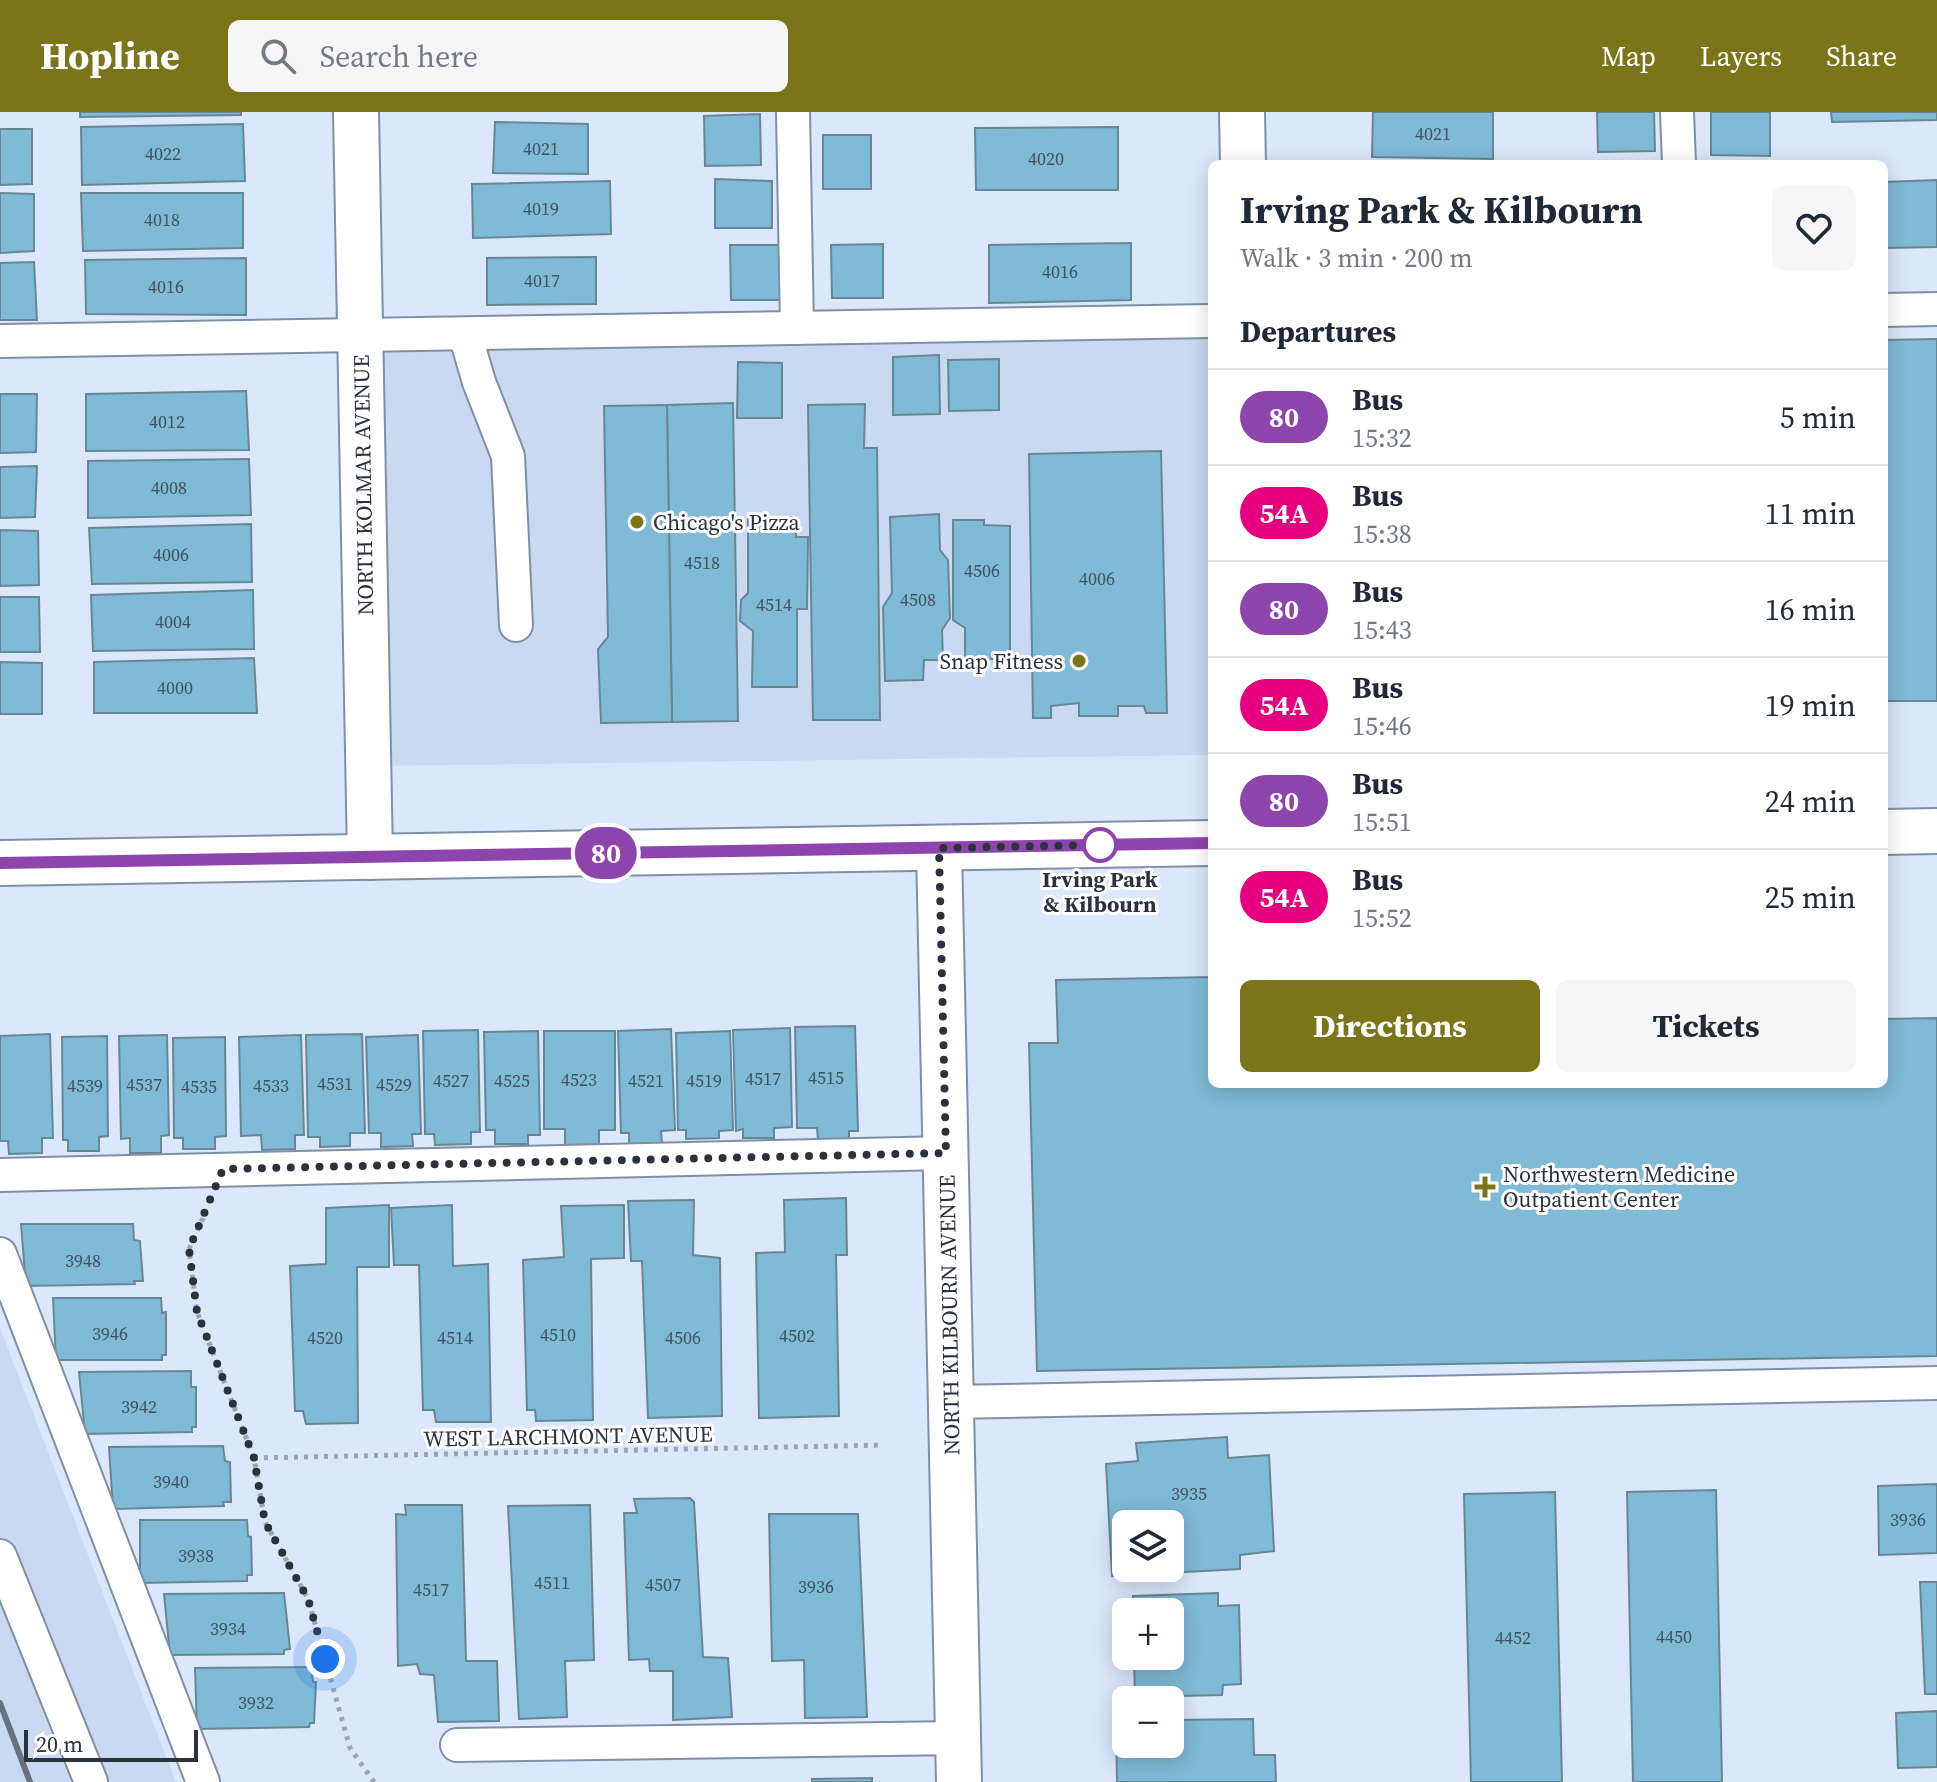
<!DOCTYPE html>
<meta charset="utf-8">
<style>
:root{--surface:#fff;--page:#f6f6f7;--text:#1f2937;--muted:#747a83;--line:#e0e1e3;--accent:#7a7519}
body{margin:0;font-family:"Source Serif 4",serif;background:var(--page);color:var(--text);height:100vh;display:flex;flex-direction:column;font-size:30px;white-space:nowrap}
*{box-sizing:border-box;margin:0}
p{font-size:26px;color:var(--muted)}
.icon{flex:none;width:44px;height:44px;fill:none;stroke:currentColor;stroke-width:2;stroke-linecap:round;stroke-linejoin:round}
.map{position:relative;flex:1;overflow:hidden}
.panel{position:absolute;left:1208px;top:48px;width:680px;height:928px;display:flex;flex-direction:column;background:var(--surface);border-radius:12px;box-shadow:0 4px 20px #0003}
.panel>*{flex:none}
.badge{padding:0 16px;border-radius:26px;font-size:28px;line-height:52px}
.buttons{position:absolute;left:1112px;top:1398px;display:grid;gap:16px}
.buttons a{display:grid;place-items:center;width:72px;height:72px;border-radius:12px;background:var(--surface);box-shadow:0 4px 20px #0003;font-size:40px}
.scale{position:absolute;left:24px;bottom:20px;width:174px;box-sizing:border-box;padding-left:8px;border:4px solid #2c323c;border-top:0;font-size:22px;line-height:28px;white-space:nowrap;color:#2c323c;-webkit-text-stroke:6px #fff;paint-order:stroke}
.you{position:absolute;width:40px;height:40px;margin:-20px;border:6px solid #fff;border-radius:50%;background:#1a73e8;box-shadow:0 0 0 12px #1a73e833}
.map>.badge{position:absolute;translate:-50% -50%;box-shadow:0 0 0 4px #fff}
h2{padding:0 32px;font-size:30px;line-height:72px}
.round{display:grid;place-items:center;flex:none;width:84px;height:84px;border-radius:12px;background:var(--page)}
.summary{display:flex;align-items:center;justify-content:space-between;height:136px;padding:0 32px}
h1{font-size:38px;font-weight:700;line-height:60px}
.button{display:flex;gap:16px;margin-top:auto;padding:16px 32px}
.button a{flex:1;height:92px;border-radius:12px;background:var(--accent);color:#fff;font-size:32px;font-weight:700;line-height:92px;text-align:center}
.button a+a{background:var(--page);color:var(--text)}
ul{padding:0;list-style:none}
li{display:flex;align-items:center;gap:24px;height:96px;padding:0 32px;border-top:2px solid var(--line)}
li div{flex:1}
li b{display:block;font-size:30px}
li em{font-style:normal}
li .badge{min-width:88px;font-weight:700;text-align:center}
header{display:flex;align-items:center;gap:48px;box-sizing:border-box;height:112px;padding:0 40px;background:var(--accent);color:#fff}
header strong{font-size:38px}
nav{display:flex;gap:44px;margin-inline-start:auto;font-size:28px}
.search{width:560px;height:72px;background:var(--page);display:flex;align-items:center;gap:20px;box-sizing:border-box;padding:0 28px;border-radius:12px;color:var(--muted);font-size:30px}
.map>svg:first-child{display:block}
</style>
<header>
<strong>Hopline</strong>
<div class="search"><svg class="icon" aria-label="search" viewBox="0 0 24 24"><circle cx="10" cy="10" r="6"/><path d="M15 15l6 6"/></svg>Search here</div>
<nav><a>Map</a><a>Layers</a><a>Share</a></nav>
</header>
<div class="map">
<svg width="1937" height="1670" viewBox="0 0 1937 1670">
<rect width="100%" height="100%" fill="#dbe7fc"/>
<g fill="#c9d9f2">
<path d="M1212,215V643L372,654L370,228Z"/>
<path d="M0,1216L176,1670H0Z"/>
</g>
<g fill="#7fbad6" stroke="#698694" stroke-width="2" fill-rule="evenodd">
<path d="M80,0H241V3L80,5Z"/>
<path d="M1373,0H1493V47L1372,45Z"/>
<path d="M1597,0H1654L1655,39L1598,40Z"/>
<path d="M1711,0H1770V44L1711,43Z"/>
<path d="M1831,0H1937V8L1832,10Z"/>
<path d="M760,2L761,53L705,54L704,4Z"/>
<path d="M495,10L588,12V62L493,61Z"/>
<path d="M243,12L245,69L82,73L81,15Z"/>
<path d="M1118,15V78H976L975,16Z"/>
<path d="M0,17H32V72L0,73Z"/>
<rect x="823" y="23" width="48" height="54"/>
<path d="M715,67L772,69V116H715Z"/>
<path d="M1937,68V135L1884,136V70Z"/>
<path d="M610,69L611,122L473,126L472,72Z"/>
<path d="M0,81L34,82V139L0,141Z"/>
<path d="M81,81H243V136L83,139Z"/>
<path d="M1131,131V188L989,191V133Z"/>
<path d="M883,132V186H832L831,133Z"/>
<path d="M730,133H779L780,188H731Z"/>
<path d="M596,145V192L487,193V146Z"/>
<path d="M246,146V203L86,202L85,148Z"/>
<path d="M34,150L37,208H0V151Z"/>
<path d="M1937,227V589H1884V228Z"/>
<path d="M939,243L940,302L893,303V245Z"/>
<path d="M999,247V298L949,299L948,248Z"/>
<path d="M738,250L782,251V306H737Z"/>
<path d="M246,279L249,338L86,339V282Z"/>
<path d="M0,282H37L36,340L0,341Z"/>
<path d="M733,291L738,609L672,610L667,293Z"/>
<path d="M865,292L864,336H877L880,608H813L808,293Z"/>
<path d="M667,293L672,610L601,611L598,537L608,525L604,294Z"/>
<path d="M1161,339L1167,601H1146L1144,594H1118V604H1079V591L1051,594V606H1033L1029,342Z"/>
<path d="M249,347L251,403L88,406V349Z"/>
<path d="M37,354L35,405L0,406V355Z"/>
<path d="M939,402L940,438L948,448L950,506L942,518L943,548H924L923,568L885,569L883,495L892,481L890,405Z"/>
<path d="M796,405V425H808L807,497H797V575H752L753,519L740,509L741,488L748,481V406Z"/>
<path d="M953,408H984V413L1010,414V547H965V516L953,508Z"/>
<path d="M251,412L252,470L92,472L89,416Z"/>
<path d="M0,418L38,419L39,473L0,474Z"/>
<path d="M253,478L254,537L93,539L91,483Z"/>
<path d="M0,485H39L40,540H0Z"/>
<path d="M254,546L257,601H94V550Z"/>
<path d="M0,550L42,551V602H0Z"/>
<path d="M1212,865V972H1884V907L1937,906V1244L1037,1259L1029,931H1058L1056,868Z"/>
<path d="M855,914L858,1019H849V1028L818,1029L817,1016H797L795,915Z"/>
<path d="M790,916L792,1015L774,1016V1026H743V1017L736,1019L733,918Z"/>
<path d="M671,917L675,1018L661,1019L662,1031L629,1032V1021H621L618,919Z"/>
<path d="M478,918L480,1020H471V1032L435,1033L434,1022H425L423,919Z"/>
<path d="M538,919L540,1023H528V1032H495V1018H486L484,920Z"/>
<path d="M544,919H615V1018H599V1033L565,1034V1017H544Z"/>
<path d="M730,919L733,1018L719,1019V1026L686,1027V1018H678L676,921Z"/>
<path d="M50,922L53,1026H42V1041L9,1042L8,1029H0V924Z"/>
<path d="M362,922L365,1021H350V1034L320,1035V1025H308L306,923Z"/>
<path d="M167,923L169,1023L161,1024V1041H130V1026L121,1027L119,924Z"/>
<path d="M301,923L304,1023H295V1037L262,1038L261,1023L241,1024L239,925Z"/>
<path d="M418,923L421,1022H412L413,1034L381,1035V1021H369L366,925Z"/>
<path d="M107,924L108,1024L99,1025V1039H68V1028H63L62,925Z"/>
<path d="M225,925L226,1024L215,1025V1037H183V1026H174L173,926Z"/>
<path d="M846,1086L847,1143H836L839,1304L759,1306L756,1141L785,1140L784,1088Z"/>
<path d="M694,1088L693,1143L720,1146L722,1304L648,1306L642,1149H631L628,1089Z"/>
<path d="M389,1093V1155H357L358,1311L306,1312L303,1299H295L290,1154L326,1152V1096Z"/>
<path d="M452,1093L453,1154L488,1152L491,1310H436L434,1298H423L419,1153H394L391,1096Z"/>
<path d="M624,1093V1146L591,1147L593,1308L536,1309L535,1298H527L523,1148L564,1145L561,1094Z"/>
<path d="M21,1112H133L134,1128L140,1129L143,1169H134L135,1172L26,1174Z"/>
<path d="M53,1186H161L162,1201L166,1200V1243H162V1248H56Z"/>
<path d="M191,1259V1275H196V1315H192V1320L85,1322L79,1260Z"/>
<path d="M1227,1325L1228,1346L1269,1343L1274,1439L1240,1443V1457L1112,1464L1106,1352L1138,1349L1136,1331ZM1126,1412H1170V1456H1126Z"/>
<path d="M223,1334L225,1349L230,1350L231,1390H223L224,1394L113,1397L109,1335Z"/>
<path d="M1937,1372V1441L1879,1443L1878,1374Z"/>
<path d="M1716,1378L1722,1670H1633L1627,1380Z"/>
<path d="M1555,1380L1562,1670H1471L1464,1382Z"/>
<path d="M690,1386L694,1390L703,1545L728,1546L732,1605L673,1608V1559H650L649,1547L629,1548L624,1401H637L634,1387Z"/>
<path d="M405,1393H462L466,1549H497L499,1609L438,1610L434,1563L420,1562L417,1552L398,1554L396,1402L406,1403Z"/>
<path d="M590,1393L594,1548L565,1549L567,1605L519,1607L508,1394Z"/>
<path d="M769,1402H858L867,1605L805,1606L804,1548L772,1549Z"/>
<path d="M140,1408H247L248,1424L251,1425L252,1463H247V1469L140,1471Z"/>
<path d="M1920,1470H1937V1582H1925Z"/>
<path d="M284,1481L290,1537L284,1538V1542L170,1543L164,1482Z"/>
<path d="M1218,1481V1494L1239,1493L1241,1572L1223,1573L1222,1583L1135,1585L1134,1544H1170V1500H1133V1484Z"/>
<path d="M311,1555L313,1570H316L314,1611H310L309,1615L197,1617L195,1556Z"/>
<path d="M1937,1599V1655L1898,1656L1896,1601Z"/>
<path d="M1253,1607L1254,1643H1275L1276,1670H1117L1116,1609H1126V1632H1170V1608Z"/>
<path d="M872,1666V1670H812V1667Z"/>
</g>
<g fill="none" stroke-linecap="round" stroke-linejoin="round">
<g stroke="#818fa6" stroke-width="36">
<g id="service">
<path d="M793,0L797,216"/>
<path d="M1677,0L1679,52"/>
<path d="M1884,198L1937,197"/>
<path d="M465,222L479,270L508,344L516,513"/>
<path d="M0,229L1212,209"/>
<path d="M0,1063L946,1041"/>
<path d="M0,1142L203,1670"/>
<path d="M951,1290L1937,1271"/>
<path d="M0,1444L91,1670"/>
<path d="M457,1633L958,1626"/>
</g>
</g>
<g stroke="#818fa6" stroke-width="48">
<g id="minor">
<path d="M356,0L370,745"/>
<path d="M1242,0L1243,52"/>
<path d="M939,736L959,1670"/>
</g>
</g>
<g stroke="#818fa6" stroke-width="48">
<g id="primary">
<path d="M1884,720L1937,719"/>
<path d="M0,751L1212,731"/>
</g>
</g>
<g stroke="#9ba4b5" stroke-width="5" stroke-dasharray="4 6" stroke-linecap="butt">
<path d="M203,1106L189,1137L197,1200L254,1346L265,1410L308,1487L350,1636L374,1670"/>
<path d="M254,1346L883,1333"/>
</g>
<use href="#service" stroke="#fff" stroke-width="32"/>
<use href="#minor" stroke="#fff" stroke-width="44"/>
<use href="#primary" stroke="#fff" stroke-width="44"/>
<path stroke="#69717e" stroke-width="6" d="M0,1591L30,1670"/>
</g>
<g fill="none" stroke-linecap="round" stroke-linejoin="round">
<g stroke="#fff" stroke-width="18">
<path id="line" d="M0,751L1212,731"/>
</g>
<use href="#line" stroke="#8e44ad" stroke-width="12"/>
<path stroke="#2c323c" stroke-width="8" stroke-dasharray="0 14.4" d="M325,1547L308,1487L265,1410L254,1346L197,1200L189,1137L223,1057L946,1041L939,736L1100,733"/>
</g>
<g fill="#7a7519" stroke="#fff" stroke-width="3">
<circle cx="637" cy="410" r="8"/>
<circle cx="1079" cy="549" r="8"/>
<path d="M1481 1063h8v8h8v8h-8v8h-8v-8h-8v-8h8z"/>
</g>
<circle fill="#fff" stroke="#8e44ad" stroke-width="4" cx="1100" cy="733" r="16"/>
<g text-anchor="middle" stroke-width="6" stroke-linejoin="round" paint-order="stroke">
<g font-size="18" fill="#415462">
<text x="1433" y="28">4021</text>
<text x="541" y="43">4021</text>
<text x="163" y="48">4022</text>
<text x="1046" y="53">4020</text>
<text x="541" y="103">4019</text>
<text x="162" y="114">4018</text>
<text x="1060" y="166">4016</text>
<text x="542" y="175">4017</text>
<text x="166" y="181">4016</text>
<text x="167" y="316">4012</text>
<text x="169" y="382">4008</text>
<text x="171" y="449">4006</text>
<text x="702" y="457">4518</text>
<text x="982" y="465">4506</text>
<text x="1097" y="473">4006</text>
<text x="918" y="494">4508</text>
<text x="774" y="499">4514</text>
<text x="173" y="516">4004</text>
<text x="175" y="582">4000</text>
<text x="826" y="972">4515</text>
<text x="763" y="973">4517</text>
<text x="579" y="974">4523</text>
<text x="451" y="975">4527</text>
<text x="512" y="975">4525</text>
<text x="646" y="975">4521</text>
<text x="704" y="975">4519</text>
<text x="335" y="978">4531</text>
<text x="144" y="979">4537</text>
<text x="394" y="979">4529</text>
<text x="85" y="980">4539</text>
<text x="271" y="980">4533</text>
<text x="199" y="981">4535</text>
<text x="83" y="1155">3948</text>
<text x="110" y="1228">3946</text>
<text x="558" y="1229">4510</text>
<text x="797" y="1230">4502</text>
<text x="325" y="1232">4520</text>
<text x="455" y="1232">4514</text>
<text x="683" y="1232">4506</text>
<text x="139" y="1301">3942</text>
<text x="171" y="1376">3940</text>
<text x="1189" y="1388">3935</text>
<text x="1908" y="1414">3936</text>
<text x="196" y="1450">3938</text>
<text x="552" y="1477">4511</text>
<text x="663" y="1479">4507</text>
<text x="816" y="1481">3936</text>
<text x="431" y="1484">4517</text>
<text x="228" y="1523">3934</text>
<text x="1674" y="1531">4450</text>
<text x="1513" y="1532">4452</text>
<text x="256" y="1597">3932</text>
</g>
<g font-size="22" fill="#2c323c" stroke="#fff">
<text transform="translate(363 373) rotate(-91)" y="8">NORTH KOLMAR AVENUE</text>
<text transform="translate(949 1203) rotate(-91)" y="8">NORTH KILBOURN AVENUE</text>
<text transform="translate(568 1324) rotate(-1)" y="8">WEST LARCHMONT AVENUE</text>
</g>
<g font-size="22" fill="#2c323c" stroke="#fff" text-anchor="start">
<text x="653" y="418">Chicago's Pizza</text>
<text x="1063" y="557" text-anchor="end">Snap Fitness</text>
<text x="1503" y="1070">Northwestern Medicine<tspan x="1503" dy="25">Outpatient Center</tspan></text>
</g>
<g font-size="22" font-weight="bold" fill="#2c323c" stroke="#fff">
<text x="1100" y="775">Irving Park<tspan x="1100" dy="25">&amp; Kilbourn</tspan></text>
</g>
</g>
</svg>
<div class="buttons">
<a><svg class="icon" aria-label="layers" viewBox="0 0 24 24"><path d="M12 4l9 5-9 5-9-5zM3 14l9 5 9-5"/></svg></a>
<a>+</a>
<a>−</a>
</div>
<div class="scale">20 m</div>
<div class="you" style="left:325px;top:1547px"></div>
<b class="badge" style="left:606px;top:741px;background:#8e44ad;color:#fff">80</b>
<section class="panel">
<div class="summary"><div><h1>Irving Park &amp; Kilbourn</h1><p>Walk · 3 min · 200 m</p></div><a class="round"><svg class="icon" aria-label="heart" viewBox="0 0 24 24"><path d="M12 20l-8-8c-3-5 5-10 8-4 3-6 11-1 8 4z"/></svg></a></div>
<h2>Departures</h2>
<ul>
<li><span class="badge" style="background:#8e44ad;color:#fff">80</span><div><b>Bus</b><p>15:32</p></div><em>5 min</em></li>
<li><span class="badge" style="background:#e6007e;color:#fff">54A</span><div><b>Bus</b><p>15:38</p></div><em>11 min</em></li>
<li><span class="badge" style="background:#8e44ad;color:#fff">80</span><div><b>Bus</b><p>15:43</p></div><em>16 min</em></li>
<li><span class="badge" style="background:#e6007e;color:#fff">54A</span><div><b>Bus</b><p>15:46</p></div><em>19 min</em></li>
<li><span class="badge" style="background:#8e44ad;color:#fff">80</span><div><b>Bus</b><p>15:51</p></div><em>24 min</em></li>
<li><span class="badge" style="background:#e6007e;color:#fff">54A</span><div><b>Bus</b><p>15:52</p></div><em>25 min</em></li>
</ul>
<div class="button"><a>Directions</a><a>Tickets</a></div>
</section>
</div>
